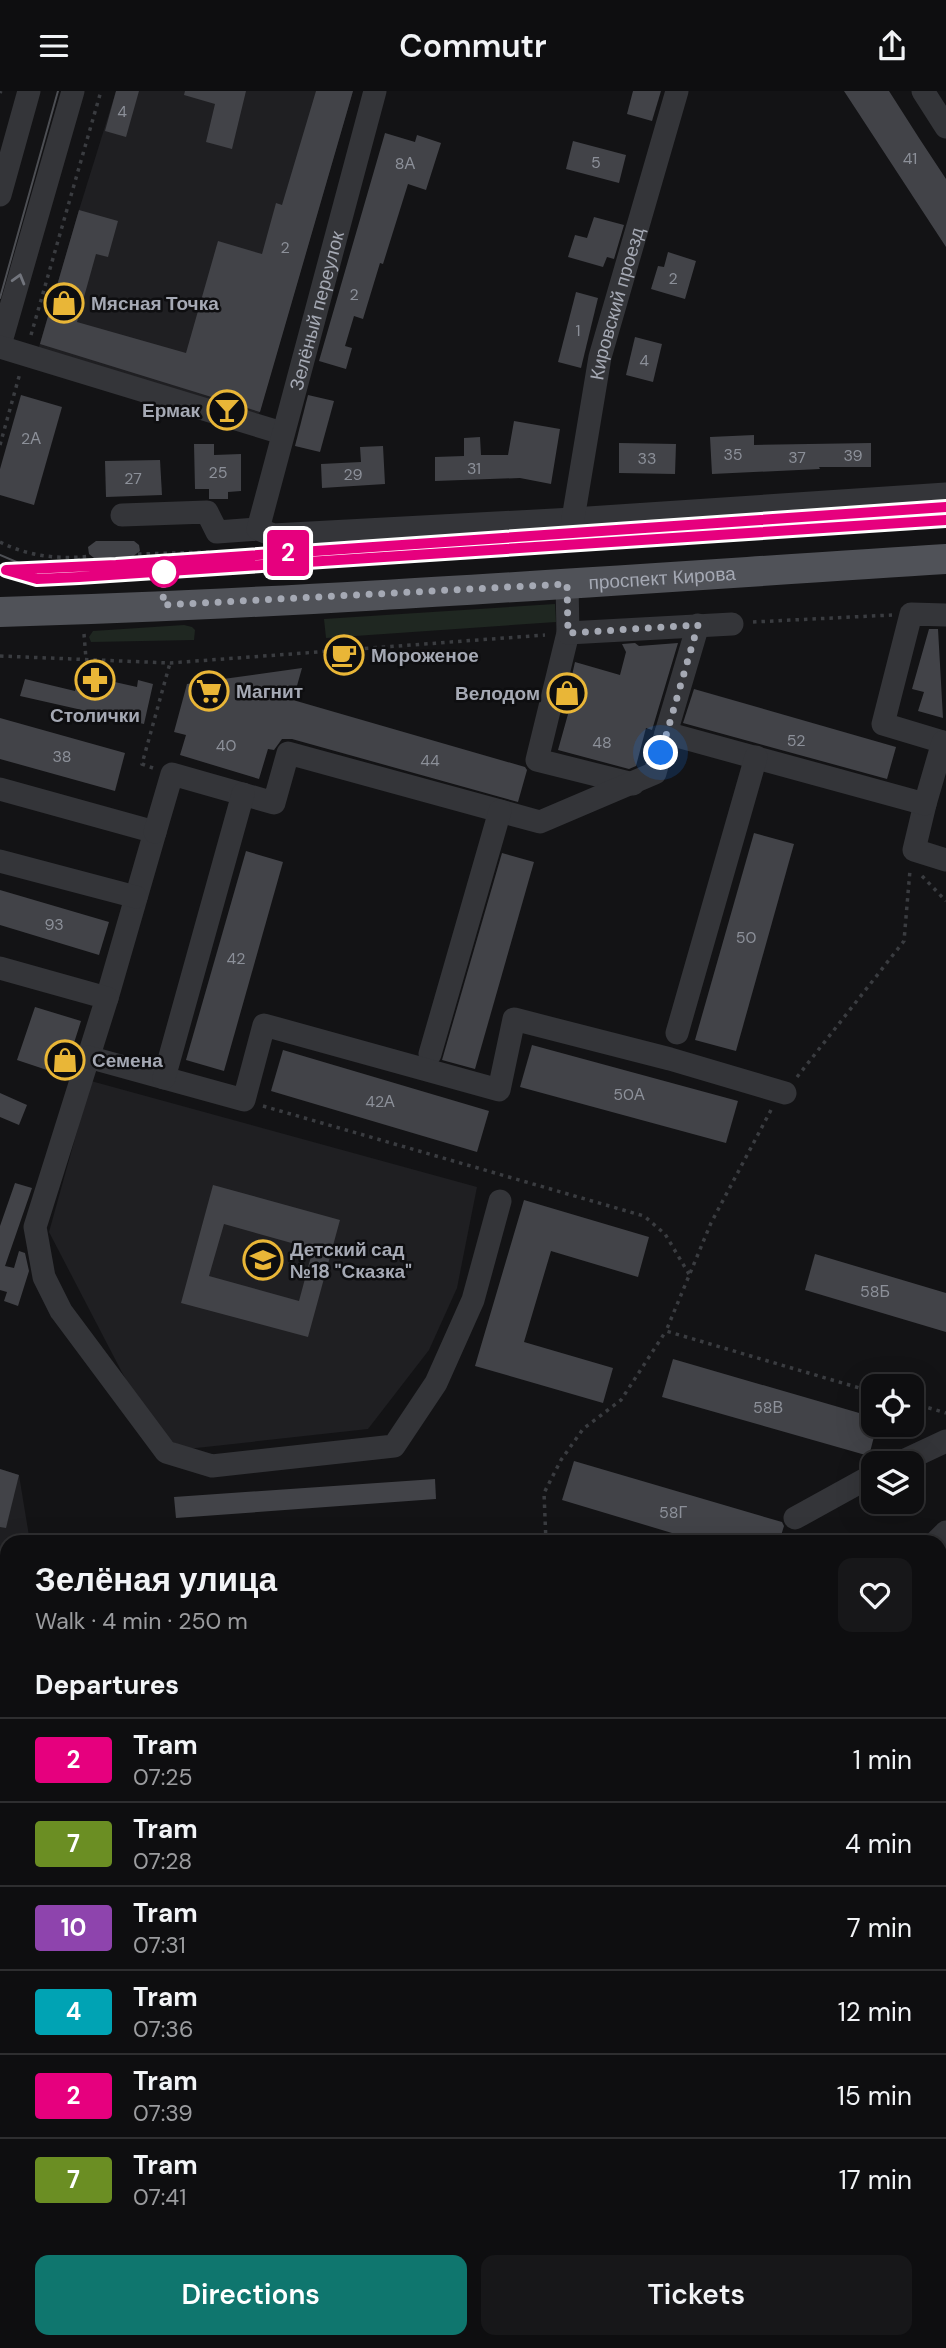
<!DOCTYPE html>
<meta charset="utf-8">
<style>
:root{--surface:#0e0e10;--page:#171719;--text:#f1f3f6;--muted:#9b9c9f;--line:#2e2e30;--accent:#0f766e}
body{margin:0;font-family:"DM Sans",sans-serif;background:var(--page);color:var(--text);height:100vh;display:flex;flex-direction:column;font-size:26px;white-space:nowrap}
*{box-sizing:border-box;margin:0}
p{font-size:23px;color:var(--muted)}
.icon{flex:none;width:38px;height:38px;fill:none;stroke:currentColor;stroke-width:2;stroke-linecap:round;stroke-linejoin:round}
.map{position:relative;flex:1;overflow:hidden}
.panel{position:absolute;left:0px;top:1444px;width:947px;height:814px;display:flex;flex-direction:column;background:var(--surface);border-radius:21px 21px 0 0;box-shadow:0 7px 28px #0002,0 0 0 2px var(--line)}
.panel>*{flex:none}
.badge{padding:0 14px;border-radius:5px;font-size:24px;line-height:46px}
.buttons{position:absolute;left:861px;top:1283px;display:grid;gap:14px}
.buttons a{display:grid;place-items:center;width:63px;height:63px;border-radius:14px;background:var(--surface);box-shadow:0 7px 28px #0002,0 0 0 2px var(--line);font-size:35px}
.you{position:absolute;width:35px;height:35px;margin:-18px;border:5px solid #fff;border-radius:50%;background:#1a73e8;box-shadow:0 0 0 10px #1a73e833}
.map>.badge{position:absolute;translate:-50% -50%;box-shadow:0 0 0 4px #fff}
h2{padding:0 35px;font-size:26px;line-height:63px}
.round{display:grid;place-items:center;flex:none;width:74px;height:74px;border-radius:14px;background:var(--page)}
.overview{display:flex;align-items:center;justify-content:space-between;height:119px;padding:0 35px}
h1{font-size:33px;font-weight:600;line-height:52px}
.primary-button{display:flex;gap:14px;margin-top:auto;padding:14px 35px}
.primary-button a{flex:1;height:80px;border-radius:14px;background:var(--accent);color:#fff;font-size:28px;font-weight:600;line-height:80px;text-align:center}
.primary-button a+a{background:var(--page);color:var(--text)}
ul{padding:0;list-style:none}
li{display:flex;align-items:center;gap:21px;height:84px;padding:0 35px;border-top:2px solid var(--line)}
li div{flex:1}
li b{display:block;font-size:26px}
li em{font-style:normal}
li .badge{min-width:77px;font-weight:700;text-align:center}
header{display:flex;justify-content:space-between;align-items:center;height:91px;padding:0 35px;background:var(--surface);font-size:32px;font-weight:600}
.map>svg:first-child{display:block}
</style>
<header><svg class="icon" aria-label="menu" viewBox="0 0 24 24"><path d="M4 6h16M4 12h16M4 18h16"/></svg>Commutr<svg class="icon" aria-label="share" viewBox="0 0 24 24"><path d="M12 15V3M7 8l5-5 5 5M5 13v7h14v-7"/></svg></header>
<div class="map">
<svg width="946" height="2257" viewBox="0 0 946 2257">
<rect width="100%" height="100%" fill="#131315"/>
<g fill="#1f1f22">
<path d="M116,0H353L259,323L38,259L79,119Z"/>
<path d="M91,990L477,1096L457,1197L429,1259L368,1338L187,1358L153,1341L49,1141Z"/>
<path d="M0,1378L19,1384L30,1451H7V1758L0,1757Z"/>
<path d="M946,1454V2004L940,2001V1457Z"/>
</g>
<g fill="#1f2721">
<path d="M555,513L556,531L326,547L324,528Z"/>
<path d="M184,534L192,536L195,539L194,549L91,551L89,546L93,540Z"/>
<path d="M940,2019L946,2022V2257H11L14,2250H940Z"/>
</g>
<path fill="#2c333a" d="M7,2109V2172L0,2197V2111Z"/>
<g fill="#424348" fill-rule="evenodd">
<path d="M116,0H139L126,46L105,40Z"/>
<path d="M185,0H246L232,58L206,51L215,13L184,4Z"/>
<path d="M316,0H353L260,321L40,253L79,119L118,130L108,166L96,163L77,231L186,262L218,150L262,163L276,112L282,114Z"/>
<path d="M633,0H661L652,30L627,23Z"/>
<path d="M844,0H889L919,47L946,88V156Z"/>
<path d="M385,42L415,51L417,44L441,52L426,99L408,93L383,173L380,172L363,228L354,225L345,255L352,257L346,278L319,270Z"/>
<path d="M573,50L626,64L619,92L566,78Z"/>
<path d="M594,126L624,134L614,168L607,166L603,176L568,166L575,144L587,147Z"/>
<path d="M668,161L696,170L685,208L651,198L658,175L664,176Z"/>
<path d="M576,201L598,207L581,277L558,271Z"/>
<path d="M635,246L662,253L653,291L626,284Z"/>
<path d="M21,304L62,316L34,414L0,404V378Z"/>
<path d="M308,304L334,310L320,361L295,355Z"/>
<path d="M514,330L560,338L551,393L520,387L435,390V366L464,365V347L480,346L481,364H508Z"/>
<path d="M754,344V354L871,352V376H819L820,378L712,383L710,346Z"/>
<path d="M619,352L676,353L675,383L619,382Z"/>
<path d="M194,353H214V364L241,363V400L228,401V408H209V398H195Z"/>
<path d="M383,355L385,393L322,397L321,373L361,371L360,356Z"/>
<path d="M160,369L162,404L106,406L105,370Z"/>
<path d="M96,450H134L139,454L140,460L132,466L94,467L89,463L88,456Z"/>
<path d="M929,538H938L943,627L918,620L924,601L912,598Z"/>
<path d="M635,552L639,555L678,552L652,639L646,637L636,675L629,678L558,659L570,616L565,615L575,571L620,584L626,561L622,553Z"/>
<path d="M302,577L293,609L525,676L527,679L518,711L292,648H282L274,659L268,658L259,688L180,664L186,644L174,641L187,593Z"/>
<path d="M79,583L137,596L138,589L153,593L144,633L20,605L25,588L75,600Z"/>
<path d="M694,598L896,656L887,688L683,632Z"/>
<path d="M0,627L125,662L115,700L0,668Z"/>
<path d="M754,742L794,753L736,960L695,949Z"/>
<path d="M246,760L283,771L224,980L186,969Z"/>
<path d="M502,762L534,771L475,978L442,969Z"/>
<path d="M0,799L109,831L99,864L0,834Z"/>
<path d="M35,916L81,930L74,952L78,953L68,986L17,969Z"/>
<path d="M532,954L738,1010L726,1052L520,996Z"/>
<path d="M283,959L489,1020L477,1061L271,1000Z"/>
<path d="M0,1002L27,1014L19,1034L0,1026Z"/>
<path d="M15,1092L32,1097L5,1175L14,1177L19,1160L25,1162L29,1180L18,1215L4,1210L7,1201L0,1199V1135Z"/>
<path d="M213,1094L340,1129L308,1246L181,1212ZM224,1133L313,1158L299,1210L209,1185Z"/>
<path d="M524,1109L649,1146L638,1186L551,1160L524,1251L613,1277L603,1312L475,1275Z"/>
<path d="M815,1163L946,1202V1241L805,1199Z"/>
<path d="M673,1268L873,1326V1334H877L869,1365L662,1306Z"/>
<path d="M574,1370L782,1431L784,1435L779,1451H702L562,1409Z"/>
<path d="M0,1378L19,1384L6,1437L0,1436Z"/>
<path d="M435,1388L436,1408L176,1427L174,1406Z"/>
</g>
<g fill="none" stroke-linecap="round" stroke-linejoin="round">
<g stroke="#3a3c40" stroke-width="3.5" stroke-dasharray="3.5 5" stroke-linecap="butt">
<path d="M0,2L1,0"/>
<path d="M31,244L101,0"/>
<path d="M0,354L20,282"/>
<path d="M0,451C27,465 60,469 91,465"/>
<path d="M138,463L209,461"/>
<path d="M78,467L80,493"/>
<path d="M753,531L892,524"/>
<path d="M84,543L86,568"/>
<path d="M0,565L170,572L545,544"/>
<path d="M153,677L142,673L170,572"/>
<path d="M922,785L946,810"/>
<path d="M797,986L904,850L910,779"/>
<path d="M263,1015L644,1125L665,1143L689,1183"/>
<path d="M771,1019L711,1132L666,1240L873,1301"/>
<path d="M912,1312L946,1322"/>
<path d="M546,1451L544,1402L561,1369L583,1338L621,1309L666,1240"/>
<path d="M0,1762L7,1763"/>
</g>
<g stroke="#343539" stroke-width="23">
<path d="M923,0L946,36"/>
<path d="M0,104L29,0"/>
<path d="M0,254L73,0"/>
<path d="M0,256L282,342"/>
<path d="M122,424L207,421L217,441L258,438L273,444L573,428L946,403"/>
<path id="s1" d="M573,428L600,266L677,0"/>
<path id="s2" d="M258,438L375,0"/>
<path d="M567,493L568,542L537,669L633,693"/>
<path d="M568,542L732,533"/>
<path d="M666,642L698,534"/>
<path d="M943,651L883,633L911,523L946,524"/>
<path d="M0,698L155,741L107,907"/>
<path d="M925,713L914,759L946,769"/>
<path d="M155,741L172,683L274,712L288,662L540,731L655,682L666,642L925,713L943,651L946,652"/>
<path d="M0,770L136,806"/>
<path d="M0,877L107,907L35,1136L44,1186L61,1220L166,1361L212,1375L394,1355L436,1292L473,1209L500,1110"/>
<path d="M677,942L756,666"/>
<path d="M430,963L500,720"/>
<path d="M88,966L244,1009L264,934L499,999L514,928L670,968L785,1002"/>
<path d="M164,987L243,703"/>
<path d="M899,1372L946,1350"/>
<path d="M795,1427L873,1384"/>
<path d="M936,1451L946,1441"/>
<path d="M940,1510L946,1508"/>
<path d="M940,1573L946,1571"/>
<path d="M940,1619L946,1618"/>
<path d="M940,1641L946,1640"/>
<path d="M940,1685L946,1683"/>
<path d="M940,1728L946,1726"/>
<path d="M940,1748L946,1747"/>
<path d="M940,1857L946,1856"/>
<path d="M940,1939L946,1942"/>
<path d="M940,2023L946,2026"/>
<path d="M940,2163L946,2166"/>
<path d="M266,2250L282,2257"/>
<path d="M562,2250L575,2257"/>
<path d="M849,2250L863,2257"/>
<path d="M232,2257L238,2250"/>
<path d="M704,2257L709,2250"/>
</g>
<path stroke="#505258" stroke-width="30" id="s3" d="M0,521C316,512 631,488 946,468"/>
<g stroke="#4d4f54" stroke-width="2">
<path d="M0,207L58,0"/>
<path d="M0,464L26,475"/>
<path d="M0,479L116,474L946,416"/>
<path d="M196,479L946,429"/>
</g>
</g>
<defs><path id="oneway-chevron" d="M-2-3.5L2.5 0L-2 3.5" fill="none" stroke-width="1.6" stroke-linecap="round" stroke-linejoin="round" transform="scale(1.75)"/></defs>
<use stroke="#72757d" href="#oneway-chevron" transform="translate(19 188) rotate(-74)"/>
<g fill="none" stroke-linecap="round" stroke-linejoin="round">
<g stroke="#fff" stroke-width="16">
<path id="line" d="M946,416L116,474L6,479L37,488L79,486L946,429"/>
</g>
<use href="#line" stroke="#e6007e" stroke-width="10"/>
<path stroke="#a5a9b4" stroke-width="7" stroke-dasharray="0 12.6" d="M164,481L163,514L567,493L568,542L698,534L661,662"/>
</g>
<defs>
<g id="shop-ring" transform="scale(2.0125)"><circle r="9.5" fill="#0e0e10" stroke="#e9b637" stroke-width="1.5"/><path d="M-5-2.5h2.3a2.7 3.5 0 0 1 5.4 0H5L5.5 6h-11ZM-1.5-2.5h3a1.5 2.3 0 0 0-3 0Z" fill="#e9b637"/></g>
<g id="bar-ring" transform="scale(2.0125)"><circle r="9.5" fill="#0e0e10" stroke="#e9b637" stroke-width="1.5"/><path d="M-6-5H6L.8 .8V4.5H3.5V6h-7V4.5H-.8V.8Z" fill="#e9b637"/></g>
<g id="cafe-ring" transform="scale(2.0125)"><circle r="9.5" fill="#0e0e10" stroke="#e9b637" stroke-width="1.5"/><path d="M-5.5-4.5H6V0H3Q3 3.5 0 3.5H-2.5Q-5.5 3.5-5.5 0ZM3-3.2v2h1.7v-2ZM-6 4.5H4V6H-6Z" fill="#e9b637"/></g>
<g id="pharmacy-ring" transform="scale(2.0125)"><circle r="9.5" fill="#0e0e10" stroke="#e9b637" stroke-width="1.5"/><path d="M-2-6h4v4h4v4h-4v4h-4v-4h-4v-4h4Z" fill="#e9b637"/></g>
<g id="supermarket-ring" transform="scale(2.0125)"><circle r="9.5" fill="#0e0e10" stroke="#e9b637" stroke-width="1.5"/><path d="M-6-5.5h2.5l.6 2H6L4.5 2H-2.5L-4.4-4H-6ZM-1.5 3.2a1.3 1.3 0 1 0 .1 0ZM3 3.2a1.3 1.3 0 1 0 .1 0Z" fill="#e9b637"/></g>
<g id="school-ring" transform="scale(2.0125)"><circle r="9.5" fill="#0e0e10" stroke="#e9b637" stroke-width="1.5"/><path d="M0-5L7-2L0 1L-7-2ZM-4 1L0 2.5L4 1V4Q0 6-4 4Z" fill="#e9b637"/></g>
</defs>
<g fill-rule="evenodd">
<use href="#shop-ring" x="64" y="212"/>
<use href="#bar-ring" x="227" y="319"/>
<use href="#cafe-ring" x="344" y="564"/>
<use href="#pharmacy-ring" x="95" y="589"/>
<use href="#supermarket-ring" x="209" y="600"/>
<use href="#shop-ring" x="567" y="602"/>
<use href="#shop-ring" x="65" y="969"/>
<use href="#school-ring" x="263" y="1169"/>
</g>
<circle fill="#fff" stroke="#e6007e" stroke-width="3.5" cx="164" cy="481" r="14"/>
<g text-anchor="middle" stroke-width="5" stroke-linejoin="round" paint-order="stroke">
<g font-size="16" fill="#8c9099">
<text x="122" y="26">4</text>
<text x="910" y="73">41</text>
<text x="596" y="77">5</text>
<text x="405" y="78">8А</text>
<text x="285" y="162">2</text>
<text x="673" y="193">2</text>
<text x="354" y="209">2</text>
<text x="578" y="245">1</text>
<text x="644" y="275">4</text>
<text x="31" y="353">2А</text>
<text x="733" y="369">35</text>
<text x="853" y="370">39</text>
<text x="797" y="372">37</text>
<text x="647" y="373">33</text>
<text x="474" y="383">31</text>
<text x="218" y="387">25</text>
<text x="353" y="389">29</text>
<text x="133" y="393">27</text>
<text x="796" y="655">52</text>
<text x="602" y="657">48</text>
<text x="226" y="660">40</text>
<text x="62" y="671">38</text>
<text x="430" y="675">44</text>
<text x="54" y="839">93</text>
<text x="746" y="852">50</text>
<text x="236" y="873">42</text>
<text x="629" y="1009">50А</text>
<text x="380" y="1016">42А</text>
<text x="875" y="1206">58Б</text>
<text x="768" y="1322">58В</text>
<text x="673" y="1427">58Г</text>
</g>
<g font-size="19" font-weight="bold" fill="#a5a9b4" stroke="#0e0e10" text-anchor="start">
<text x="91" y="219">Мясная Точка</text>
<text x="200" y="326" text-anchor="end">Ермак</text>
<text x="371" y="571">Мороженое</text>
<text x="236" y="607">Магнит</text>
<text x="540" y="609" text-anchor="end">Велодом</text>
<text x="95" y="631" text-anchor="middle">Столички</text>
<text x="92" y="976">Семена</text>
<text x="290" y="1165">Детский сад<tspan x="290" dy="22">№18 "Сказка"</tspan></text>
</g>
<g font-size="19" fill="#a5a9b4" stroke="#0e0e10">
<text dy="7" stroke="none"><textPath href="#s1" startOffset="220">Кировский проезд</textPath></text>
<text dy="7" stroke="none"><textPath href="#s2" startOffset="226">Зелёный переулок</textPath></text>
<text dy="7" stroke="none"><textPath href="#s3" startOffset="663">проспект Кирова</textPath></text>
</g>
</g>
</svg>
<div class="buttons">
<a><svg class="icon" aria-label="locate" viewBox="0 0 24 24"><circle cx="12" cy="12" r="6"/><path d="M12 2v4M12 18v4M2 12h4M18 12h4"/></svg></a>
<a><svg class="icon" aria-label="layers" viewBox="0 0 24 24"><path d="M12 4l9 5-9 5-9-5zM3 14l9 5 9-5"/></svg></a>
</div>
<div class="you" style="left:661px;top:662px"></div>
<b class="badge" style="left:288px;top:462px;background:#e6007e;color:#fff">2</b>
<section class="panel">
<div class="overview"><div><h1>Зелёная улица</h1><p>Walk · 4 min · 250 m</p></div><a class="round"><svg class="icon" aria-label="heart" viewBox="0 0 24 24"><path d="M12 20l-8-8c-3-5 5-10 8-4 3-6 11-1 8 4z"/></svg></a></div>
<h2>Departures</h2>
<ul>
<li><span class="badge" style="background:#e6007e;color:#fff">2</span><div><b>Tram</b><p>07:25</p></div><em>1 min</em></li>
<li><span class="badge" style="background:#6b8e23;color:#fff">7</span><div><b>Tram</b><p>07:28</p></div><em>4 min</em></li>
<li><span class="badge" style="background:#8e44ad;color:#fff">10</span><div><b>Tram</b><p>07:31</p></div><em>7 min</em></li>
<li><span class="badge" style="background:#00a3b4;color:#fff">4</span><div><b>Tram</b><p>07:36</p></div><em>12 min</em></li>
<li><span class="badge" style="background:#e6007e;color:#fff">2</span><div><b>Tram</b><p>07:39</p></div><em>15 min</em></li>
<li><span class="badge" style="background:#6b8e23;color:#fff">7</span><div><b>Tram</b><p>07:41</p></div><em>17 min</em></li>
</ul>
<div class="primary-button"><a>Directions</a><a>Tickets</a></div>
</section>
</div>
